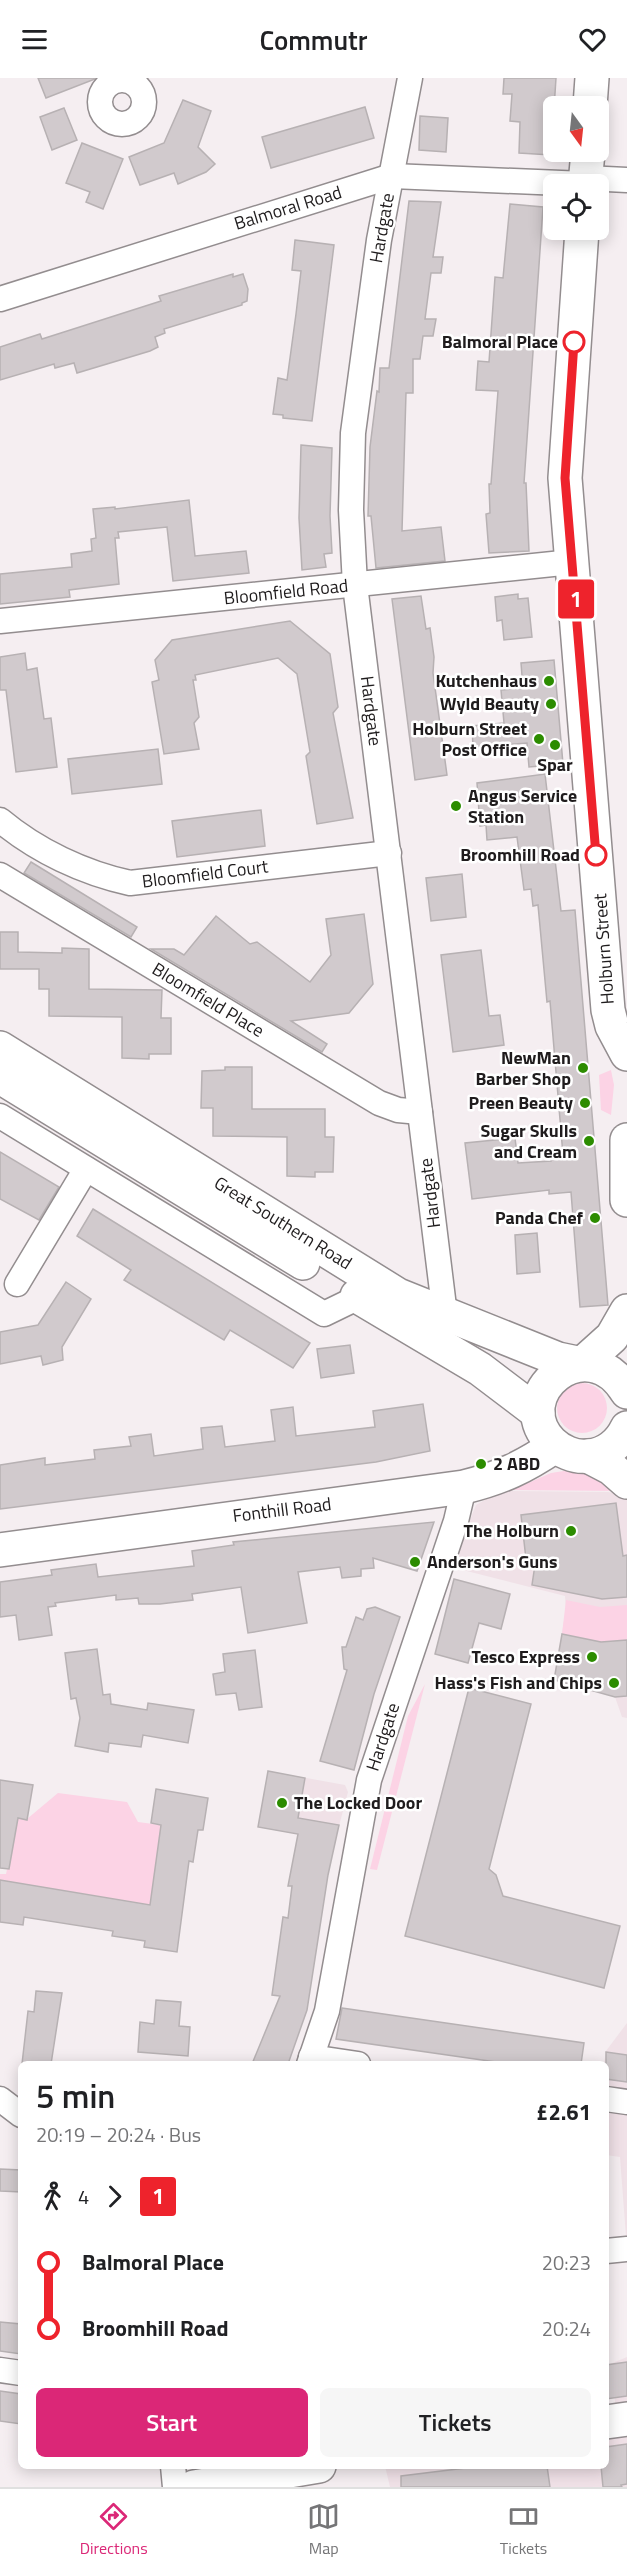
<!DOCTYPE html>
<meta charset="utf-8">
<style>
:root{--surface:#fff;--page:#f6f6f6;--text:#202124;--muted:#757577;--line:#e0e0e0;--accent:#db2777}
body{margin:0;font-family:"Titillium Web",sans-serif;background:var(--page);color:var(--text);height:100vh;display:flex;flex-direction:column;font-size:22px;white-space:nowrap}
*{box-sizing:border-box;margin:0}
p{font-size:20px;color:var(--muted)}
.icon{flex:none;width:33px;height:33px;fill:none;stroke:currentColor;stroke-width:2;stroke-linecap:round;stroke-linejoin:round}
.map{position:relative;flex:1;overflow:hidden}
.sheet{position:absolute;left:18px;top:1983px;width:591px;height:408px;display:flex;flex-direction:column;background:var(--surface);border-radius:9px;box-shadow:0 3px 15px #0003}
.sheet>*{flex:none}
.badge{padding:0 12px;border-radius:4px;font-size:21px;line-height:39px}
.needle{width:39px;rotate:165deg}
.buttons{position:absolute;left:543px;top:18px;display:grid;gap:12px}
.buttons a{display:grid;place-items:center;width:66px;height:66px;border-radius:9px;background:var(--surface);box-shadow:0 3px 15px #0003;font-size:30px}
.map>.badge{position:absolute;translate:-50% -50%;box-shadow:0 0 0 3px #fff}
.legs{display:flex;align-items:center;gap:9px;height:66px;padding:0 18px;font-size:20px}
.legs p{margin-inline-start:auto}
.headline{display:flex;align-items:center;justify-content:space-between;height:102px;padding:0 18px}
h1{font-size:33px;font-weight:600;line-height:45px}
.button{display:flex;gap:12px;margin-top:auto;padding:12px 18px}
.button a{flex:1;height:69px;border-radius:9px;background:var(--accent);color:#fff;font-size:24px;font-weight:600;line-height:69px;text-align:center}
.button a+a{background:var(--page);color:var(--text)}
ul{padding:0 18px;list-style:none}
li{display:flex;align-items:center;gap:21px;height:66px;font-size:22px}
li i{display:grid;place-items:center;width:9px;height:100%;margin:0 8px;background:currentColor}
li i::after{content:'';width:15px;height:15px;margin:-8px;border:4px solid;border-radius:50%;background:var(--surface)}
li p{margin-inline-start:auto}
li:first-child i{background:linear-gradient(#0000 50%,currentColor 0)}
li:last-child i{background:linear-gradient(currentColor 50%,#0000 0)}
header{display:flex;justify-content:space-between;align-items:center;height:78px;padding:0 18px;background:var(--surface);font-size:27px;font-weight:600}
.menu{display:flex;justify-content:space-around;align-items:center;height:84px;border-top:2px solid var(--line);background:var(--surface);font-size:16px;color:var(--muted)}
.menu a{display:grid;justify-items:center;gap:3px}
.menu .selected{color:var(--accent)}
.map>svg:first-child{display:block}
</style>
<header><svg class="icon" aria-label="menu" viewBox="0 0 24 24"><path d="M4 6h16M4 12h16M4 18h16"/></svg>Commutr<svg class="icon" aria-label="heart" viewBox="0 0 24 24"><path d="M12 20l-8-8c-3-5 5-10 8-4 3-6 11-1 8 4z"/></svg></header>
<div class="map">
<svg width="627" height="2409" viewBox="0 0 627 2409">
<rect width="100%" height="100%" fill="#f5eef1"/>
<g fill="#f0e1e7">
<path d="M511,1413L608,1414L619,1416L627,1422V1640L622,1639L615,1619L554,1602L566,1531L565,1518L451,1489L476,1427L497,1415Z"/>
<path d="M268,1693L345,1707L348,1714L335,1763L258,1749Z"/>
<path d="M627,1945V2172L620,2079L606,2077V1986H604L606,1973Z"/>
<path d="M627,2279V2409H390L385,2388H606V2333L616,2331L610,2286Z"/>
</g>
<g fill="#fcd3e5">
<path d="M611,992L614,1007L611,1037L601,1032L599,997Z"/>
<circle cx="582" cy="1330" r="25"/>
<path d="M570,1392L589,1394L618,1413L512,1412L551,1395Z"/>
<path d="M566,1522L600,1529L627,1527V1562L601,1564L562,1556Z"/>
<path d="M425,1606L377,1792L370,1791L408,1638Z"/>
<path d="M58,1715L127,1724L138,1744L161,1747L151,1827L30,1807L0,1805V1796H6L18,1740L27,1741Z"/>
</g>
<g fill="#d1cacd" stroke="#b7b1b3" stroke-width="1.5">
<path d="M38,0H95V1L46,20Z"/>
<path d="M504,0H556L551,77L519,75L520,44L510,43L512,16H503Z"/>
<path d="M183,22L211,33L198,69L215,86L206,94L178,106L174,95L140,107L129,79L164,65Z"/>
<path d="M365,29L374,60L271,90L262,59Z"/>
<path d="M64,30L77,62L52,72L40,39Z"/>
<path d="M420,38L448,40L446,74L419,72Z"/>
<path d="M82,65L123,81L103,131L86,124L90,114L66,105Z"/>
<path d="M409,123L441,124L433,179H443L441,195H431L425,241H436L433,258H423L420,281H413V315H406L402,453L441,449L445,483L376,490L371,438H368L370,369L377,313L379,314L380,290H389Z"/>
<path d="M510,126L543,129L524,405H526L529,473L489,475L486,436L490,435L489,406H491L498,313L476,312L478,283L489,284L495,199L503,200Z"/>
<path d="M295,162L334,167L312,343L283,340V337L273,336L278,300L287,302L296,236L301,193L292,192Z"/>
<path d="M233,196V199L243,196L248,211L247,223L242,225V227L164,251L165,255L155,259L158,269L150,273L77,295L74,285L55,290L54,286L0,302V269L40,256L42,261L64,254L161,223L159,218Z"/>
<path d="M301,367L332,370L330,438L332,475L324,476L326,489L302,492L299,440Z"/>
<path d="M189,422L195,478L246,473L249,495L173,503L167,449L118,454L119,460H115L119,506L69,512L70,519L0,526V496L72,489L71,476L92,473L91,461L96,460L93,431L115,429V431Z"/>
<path d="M518,516V521L528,520L532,559L504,562L502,542L497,543L495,519Z"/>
<path d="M421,518L426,551L430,550L434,579L433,595L447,697L415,702L392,521Z"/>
<path d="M290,543L330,576L338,629L333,635L353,740L317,746L306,678L310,674L297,596L278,580L195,597L196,602H193L199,639L194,645L199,671L164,676L152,604L159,602L155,582L172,562Z"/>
<path d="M25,575L27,592L37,590L44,641L51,640L57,689L16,694L6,612H0V579Z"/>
<path d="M554,582L563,686L529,689L527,665L473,669L472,648L504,645L501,612L523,610L521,585Z"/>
<path d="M158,671L162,706L72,716L68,681Z"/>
<path d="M545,696L561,833L575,832L608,1227L580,1229L571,1114L549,1116V1112L472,1121L465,1065L515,1060L518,1085L551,1083L550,1078L563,1077L550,923L547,924L538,827L533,828L531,811L524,812L517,759L487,762L486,747L480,748L477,705Z"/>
<path d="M261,732L265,768L177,779L172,743Z"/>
<path d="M31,784L137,849L131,859L24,795Z"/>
<path d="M462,796L466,839L431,843L426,800Z"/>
<path d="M364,836L373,906L349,935L291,943L327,966L322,974L151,871H174L184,877L216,838L250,866L257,864L310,904L331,877L326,841Z"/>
<path d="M0,854H18V874L62,875V870L89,871V911L162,912L161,940H171V976H149V981L122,980V939L49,938V911H39V891H0Z"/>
<path d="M481,872L489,938L500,937L504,967L453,974L441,877Z"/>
<path d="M225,989H252V1031H325V1059H334L333,1094H315V1099L287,1098V1059L213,1058V1030H201L202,993L225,992Z"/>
<path d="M0,1074L59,1109L39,1142L0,1121Z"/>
<path d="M93,1131L310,1265L293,1290L230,1252L224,1262L124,1202L131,1192L77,1158Z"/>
<path d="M537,1155L540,1194L517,1196L515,1157Z"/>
<path d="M66,1204L91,1221L62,1269L63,1282L43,1287L41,1278L0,1286V1254L38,1247Z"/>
<path d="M350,1267L354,1295L321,1300L317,1271Z"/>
<path d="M423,1326L430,1373L376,1384L0,1431V1387L45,1380V1387L95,1381L94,1372L131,1368L129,1359L151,1356L154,1378L203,1371L201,1350L222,1348L225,1369L275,1363L271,1332L293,1329L296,1358L375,1349L373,1333Z"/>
<path d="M616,1425L623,1478L627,1477V1519L602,1521L532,1507L536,1480L526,1481L521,1437Z"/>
<path d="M434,1444L417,1493L373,1480L374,1490L361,1491V1498L342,1500L340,1489L298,1494L307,1545L248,1555L241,1509L192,1516L193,1522L160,1526H139L138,1520L116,1522V1517L55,1525L56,1528L48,1529L52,1557L19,1562L16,1537L0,1539V1504L52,1497L51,1492L96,1486L98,1499L194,1488L192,1473L234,1467L233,1464Z"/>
<path d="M454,1501L510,1516L501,1551L479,1545L468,1585L435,1576Z"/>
<path d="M375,1529L400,1539L374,1616L354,1692L320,1683L347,1592L344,1591L342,1569H346L356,1539L363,1542L367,1531Z"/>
<path d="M562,1556L601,1564L627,1562V1618L615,1619L554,1602Z"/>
<path d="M97,1571L103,1617L110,1616L111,1626L147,1632L148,1625L194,1632L188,1665L143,1657L141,1669L109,1665L108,1674L75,1668L80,1640L76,1620L71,1621L65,1575Z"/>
<path d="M255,1572L262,1629L239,1632L236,1615L216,1617L213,1596L225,1594L223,1576Z"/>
<path d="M469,1610L531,1626L489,1791L496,1797L503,1818L620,1848L604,1910L405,1858Z"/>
<path d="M268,1693L305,1700L298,1740L339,1747L328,1797L307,1932L288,1986H252L280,1918L272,1917L283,1839L288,1840L292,1808H288L298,1756L258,1749Z"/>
<path d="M0,1702L33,1707L27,1742L18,1740L9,1791L0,1790Z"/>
<path d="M156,1711L208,1720L203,1752H198L193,1784L189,1783L177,1874L144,1869L145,1863L112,1858L113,1853L24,1839L23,1847L0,1844V1802L150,1827L161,1747L151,1745Z"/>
<path d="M36,1913L62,1915L51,1986H22L28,1933L34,1934Z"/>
<path d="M156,1922L181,1924L179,1948L190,1949L188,1978L138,1974L140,1944L154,1946Z"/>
<path d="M342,1930L584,1965L581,1986H510L336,1961Z"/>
<path d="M606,1974L627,1977V2004L606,2001Z"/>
<path d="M0,2091L21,2092V2114L0,2113Z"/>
<path d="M0,2244L21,2246V2276L0,2273Z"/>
<path d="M627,2284V2318L606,2321V2287Z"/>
<path d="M0,2313L21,2316V2346L0,2343Z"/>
<path d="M627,2366V2406L621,2407L622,2409H603L601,2388H606V2369Z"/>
<path d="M482,2388H547L550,2409H401V2398Z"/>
</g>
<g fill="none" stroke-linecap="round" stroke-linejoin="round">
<g stroke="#938d8f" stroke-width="27">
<g id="street">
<path d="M410,0L379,162L353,355L351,432L355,507L445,1237L441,1249"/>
<circle cx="122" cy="24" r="22"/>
<path d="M586,100L627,102"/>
<path d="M0,221L392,98L585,106"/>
<path d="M0,543L572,484"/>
<path d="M0,742C37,773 84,795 130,805L389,775"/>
<path d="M0,797L379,1025L398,1032L420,1034"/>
<path d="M0,1038L324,1236L359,1219"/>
<path d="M17,1206L86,1091"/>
<path d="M311,1979L358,1986"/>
<path d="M309,1986L327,1933L369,1702L456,1443L464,1409"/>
<path d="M0,2021L21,2037"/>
<path d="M606,2021L627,2024"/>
<path d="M606,2173L627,2171"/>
<path d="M0,2292L21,2295"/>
<path d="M173,2388L175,2409"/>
</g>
</g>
<g stroke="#938d8f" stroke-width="36">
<g id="secondary">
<path d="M590,28L592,0"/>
<path d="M585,106L588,74"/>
<path d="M582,152L565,400L608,932L612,948L627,976"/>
<path d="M0,970L398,1217L558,1281L582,1286"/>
<path d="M0,999L303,1185"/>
<path d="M627,1062V1122"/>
<path d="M357,1218L480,1291L538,1335"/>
<path d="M582,1286L612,1259L627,1233"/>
<path d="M627,1314C587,1248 506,1317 551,1364C560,1373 575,1380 588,1378C606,1377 620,1365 627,1350"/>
<path d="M588,1378L611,1390L627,1404"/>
<path d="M0,1472L464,1409C501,1400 524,1389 555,1368"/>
<path d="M606,2344L627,2341"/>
<path d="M194,2409L319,2388"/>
</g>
</g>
<use href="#street" stroke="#fff" stroke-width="24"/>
<use href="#secondary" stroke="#fff" stroke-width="33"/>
</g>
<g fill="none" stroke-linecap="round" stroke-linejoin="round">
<g stroke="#fff" stroke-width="14">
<path id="line-1" d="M574,264L565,400L596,777"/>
</g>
<use href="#line-1" stroke="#ee232c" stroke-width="9"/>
</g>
<g fill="#fff" stroke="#ee232c" stroke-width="3">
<circle cx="574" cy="264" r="10"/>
<circle cx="596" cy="777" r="10"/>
</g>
<g fill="#2c8c00" stroke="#fff" stroke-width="2">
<circle cx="549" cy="603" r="6"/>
<circle cx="551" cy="626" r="6"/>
<circle cx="539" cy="661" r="6"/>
<circle cx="555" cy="667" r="6"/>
<circle cx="456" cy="728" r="6"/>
<circle cx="583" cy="990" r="6"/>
<circle cx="585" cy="1025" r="6"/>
<circle cx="589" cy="1063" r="6"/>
<circle cx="595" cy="1140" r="6"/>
<circle cx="481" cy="1386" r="6"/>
<circle cx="571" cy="1453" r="6"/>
<circle cx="415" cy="1484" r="6"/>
<circle cx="592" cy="1579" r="6"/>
<circle cx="614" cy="1605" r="6"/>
<circle cx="282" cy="1725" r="6"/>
</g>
<g text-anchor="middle" stroke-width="5" stroke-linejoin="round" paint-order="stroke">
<g font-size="18" fill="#1f1c1d" stroke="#fff">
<text transform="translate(288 130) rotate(-17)" y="6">Balmoral Road</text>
<text transform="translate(382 150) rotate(-80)" y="6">Hardgate</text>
<text transform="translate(286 514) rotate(-6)" y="6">Bloomfield Road</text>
<text transform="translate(371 633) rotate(83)" y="6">Hardgate</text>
<text transform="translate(205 796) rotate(-7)" y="6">Bloomfield Court</text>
<text transform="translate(604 871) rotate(-94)" y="6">Holburn Street</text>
<text transform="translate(208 922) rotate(31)" y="6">Bloomfield Place</text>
<text transform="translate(430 1115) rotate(-97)" y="6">Hardgate</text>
<text transform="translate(283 1145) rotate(32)" y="6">Great Southern Road</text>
<text transform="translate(282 1432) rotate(-7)" y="6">Fonthill Road</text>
<text transform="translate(383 1659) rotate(-72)" y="6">Hardgate</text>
</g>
<g font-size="18" font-weight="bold" fill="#1f1c1d" stroke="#fff" text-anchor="end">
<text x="558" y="270">Balmoral Place</text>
<text x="580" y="783">Broomhill Road</text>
</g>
<g font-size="18" font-weight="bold" fill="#1f1c1d" stroke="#fff" text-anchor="end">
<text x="537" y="609">Kutchenhaus</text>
<text x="539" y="632">Wyld Beauty</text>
<text x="527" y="657">Holburn Street<tspan x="527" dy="21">Post Office</tspan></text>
<text x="555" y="693" text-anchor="middle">Spar</text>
<text x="468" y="724" text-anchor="start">Angus Service<tspan x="468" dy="21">Station</tspan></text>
<text x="571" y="986">NewMan<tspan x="571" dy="21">Barber Shop</tspan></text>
<text x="573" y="1031">Preen Beauty</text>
<text x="577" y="1059">Sugar Skulls<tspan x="577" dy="21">and Cream</tspan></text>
<text x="583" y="1146">Panda Chef</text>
<text x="493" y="1392" text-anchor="start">2 ABD</text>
<text x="559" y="1459">The Holburn</text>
<text x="427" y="1490" text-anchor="start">Anderson's Guns</text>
<text x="580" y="1585">Tesco Express</text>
<text x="602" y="1611">Hass's Fish and Chips</text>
<text x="294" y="1731" text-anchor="start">The Locked Door</text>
</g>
</g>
</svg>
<div class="buttons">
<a><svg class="needle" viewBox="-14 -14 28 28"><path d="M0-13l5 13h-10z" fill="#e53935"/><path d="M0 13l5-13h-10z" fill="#757577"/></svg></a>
<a><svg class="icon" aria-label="locate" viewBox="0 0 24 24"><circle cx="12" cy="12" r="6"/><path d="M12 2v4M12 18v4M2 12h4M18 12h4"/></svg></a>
</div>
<b class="badge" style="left:576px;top:521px;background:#ee232c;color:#fff">1</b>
<section class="sheet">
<div class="headline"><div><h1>5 min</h1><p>20:19 – 20:24 · Bus</p></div><b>£2.61</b></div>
<div class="legs"><svg class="icon" aria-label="walk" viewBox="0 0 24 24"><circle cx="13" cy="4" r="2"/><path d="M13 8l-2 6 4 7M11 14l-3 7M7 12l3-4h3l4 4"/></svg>4<svg class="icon" aria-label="forward" viewBox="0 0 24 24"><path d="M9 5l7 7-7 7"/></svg><b class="badge" style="background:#ee232c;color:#fff">1</b></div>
<ul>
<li><i style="color:#ee232c"></i><b>Balmoral Place</b><p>20:23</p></li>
<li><i style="color:#ee232c"></i><b>Broomhill Road</b><p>20:24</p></li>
</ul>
<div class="button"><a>Start</a><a>Tickets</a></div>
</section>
</div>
<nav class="menu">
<a class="selected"><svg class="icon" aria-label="directions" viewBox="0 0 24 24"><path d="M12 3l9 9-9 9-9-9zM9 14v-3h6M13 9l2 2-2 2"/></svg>Directions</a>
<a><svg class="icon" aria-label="map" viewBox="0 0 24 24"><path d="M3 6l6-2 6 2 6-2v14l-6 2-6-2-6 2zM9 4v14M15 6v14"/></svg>Map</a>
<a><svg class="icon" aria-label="tickets" viewBox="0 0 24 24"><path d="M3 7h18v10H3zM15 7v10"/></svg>Tickets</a>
</nav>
